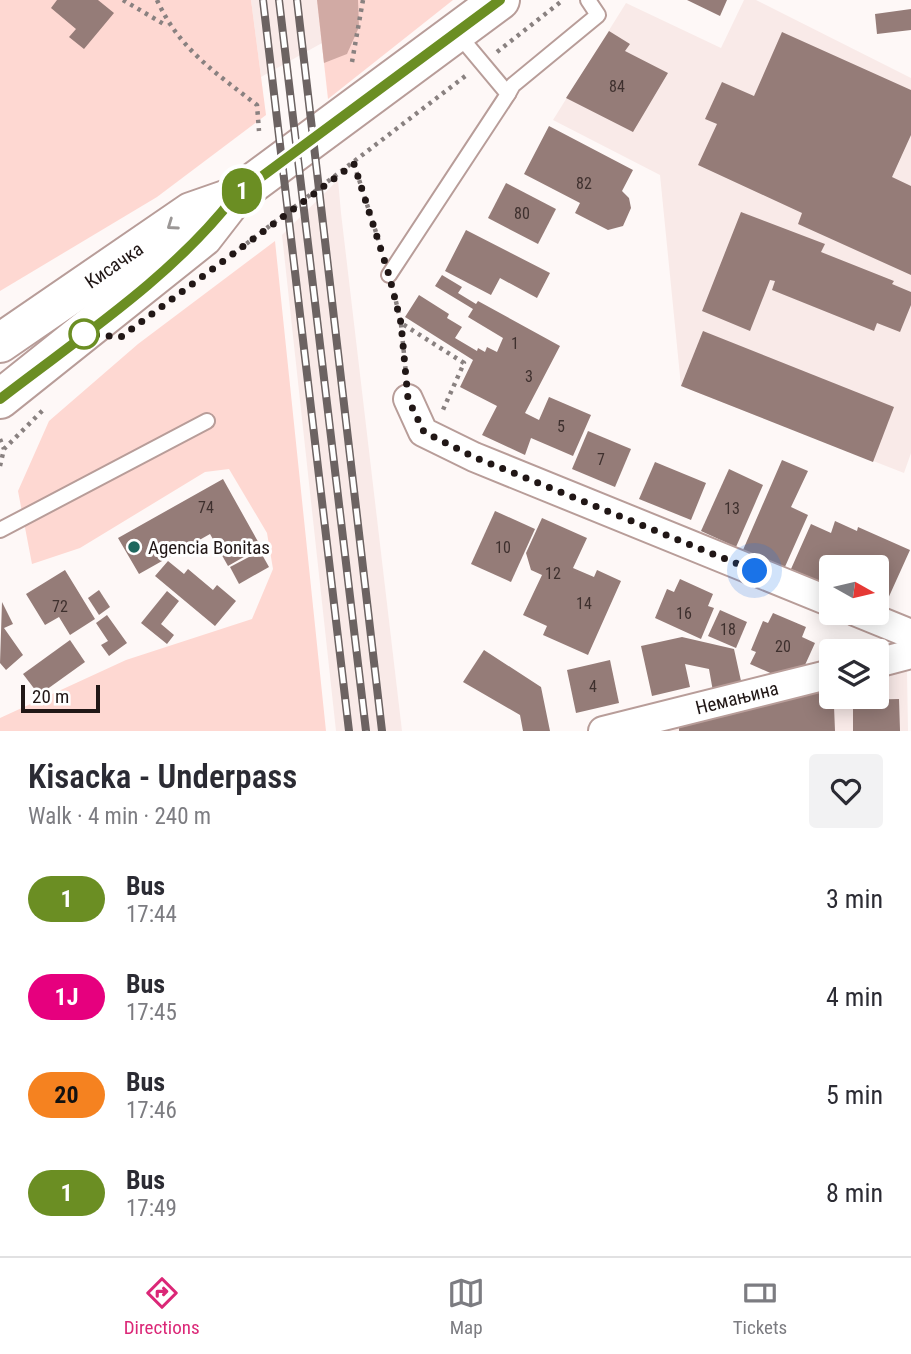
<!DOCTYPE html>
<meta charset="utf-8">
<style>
:root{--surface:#fff;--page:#f2f2f3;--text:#2b2b33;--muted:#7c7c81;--line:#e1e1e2;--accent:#db2777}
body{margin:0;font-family:"Roboto Condensed",sans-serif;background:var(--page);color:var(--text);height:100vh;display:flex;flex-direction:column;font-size:26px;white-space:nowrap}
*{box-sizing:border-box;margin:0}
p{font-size:23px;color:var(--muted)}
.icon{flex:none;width:38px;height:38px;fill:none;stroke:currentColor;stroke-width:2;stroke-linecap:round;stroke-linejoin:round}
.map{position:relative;height:731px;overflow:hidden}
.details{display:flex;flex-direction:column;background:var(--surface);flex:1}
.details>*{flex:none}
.badge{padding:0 14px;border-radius:23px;font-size:24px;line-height:46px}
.needle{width:46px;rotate:98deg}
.tools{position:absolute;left:819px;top:555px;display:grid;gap:14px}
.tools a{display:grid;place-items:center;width:70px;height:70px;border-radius:7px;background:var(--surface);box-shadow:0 4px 18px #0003;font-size:35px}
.scale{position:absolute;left:21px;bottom:18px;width:79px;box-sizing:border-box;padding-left:7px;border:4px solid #211716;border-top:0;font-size:19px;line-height:24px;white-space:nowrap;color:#211716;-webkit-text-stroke:5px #fff;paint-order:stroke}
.you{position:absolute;width:35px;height:35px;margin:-18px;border:5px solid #fff;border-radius:50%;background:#1a73e8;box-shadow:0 0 0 10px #1a73e833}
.map>.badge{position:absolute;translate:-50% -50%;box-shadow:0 0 0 4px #fff}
.round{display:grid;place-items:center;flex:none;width:74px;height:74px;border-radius:7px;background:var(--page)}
.overview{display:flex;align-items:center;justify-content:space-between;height:119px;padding:0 28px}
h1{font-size:33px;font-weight:600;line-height:52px}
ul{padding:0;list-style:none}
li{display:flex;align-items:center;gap:21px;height:98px;padding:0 28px}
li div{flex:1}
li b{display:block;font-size:26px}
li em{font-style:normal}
li .badge{min-width:77px;font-weight:700;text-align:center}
.dock{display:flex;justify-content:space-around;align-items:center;height:98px;border-top:2px solid var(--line);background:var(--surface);font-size:19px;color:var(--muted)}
.dock a{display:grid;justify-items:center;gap:4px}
.dock .active{color:var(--accent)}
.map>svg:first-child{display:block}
</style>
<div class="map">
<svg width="911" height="731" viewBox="0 0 911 731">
<rect width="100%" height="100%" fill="#fef8f7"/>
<g fill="#f9eae8">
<path d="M251,0H317L322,43L261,77Z"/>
<path d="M744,0H756L911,78V453L904,473L681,386L660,175L553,120L626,3L721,48Z"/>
<path d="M338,180L341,213L402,731H336L282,235Z"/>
<path d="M907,671L908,731H625L831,687V696H877V678Z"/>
</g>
<g fill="#fed8d2">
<path d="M0,0H251L266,115L157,197L0,291Z"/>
<path d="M317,0H453L328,99Z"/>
<path d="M275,241L326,731H0V718L126,660L252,619L273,569L267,533L229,469L205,472L80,548L32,564L18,491L49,421L138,344Z"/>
</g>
<path fill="#d1aaa4" d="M317,0H358L359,27L347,54L324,63Z"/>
<g fill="#957c78">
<path d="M57,0H98L114,13L84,49L69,37L76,29L51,8Z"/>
<path d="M687,0H727L720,16Z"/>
<path d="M911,9V30L877,34L875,14Z"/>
<path d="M609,31L630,44L625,51L668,73L633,132L566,98Z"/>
<path d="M782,32L911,90V135L892,177L911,186V275L798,224L802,213L698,165L717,124L705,119L722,82L754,96Z"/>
<path d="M549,126L633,170L622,191L629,198L631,208L623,226L608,230L575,213L580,203L524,174Z"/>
<path d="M506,183L556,209L538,244L488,218Z"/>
<path d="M741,212L825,244L821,252L894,281L892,284L911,292V305L900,332L877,323L874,331L772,290L775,281L770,280L750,331L702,311Z"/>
<path d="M466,230L550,273L537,298L500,278L491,295L445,271Z"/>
<path d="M442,275L462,287L458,293L476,304L478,301L560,346L525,413L539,420L549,397L591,415L573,456L531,438L525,455L482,435L497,406L460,387L473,360L405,317L419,295L449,314L447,318L462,327L455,338L477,351L478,348L485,352L487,347L497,352L503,338L468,317L473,309L435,286Z"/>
<path d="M703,331L894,407L873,462L681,386Z"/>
<path d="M588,431L631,449L615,487L572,469Z"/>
<path d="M782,460L808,471L791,507L808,515L784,569L743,550Z"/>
<path d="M655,462L706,483L691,520L639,499Z"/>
<path d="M729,469L763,485L736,547L701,531Z"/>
<path d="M223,479L261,547L228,566L210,534L139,574L118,538Z"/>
<path d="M495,511L535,529L511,582L471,564Z"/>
<path d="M542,518L587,538L573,568L594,577L597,570L621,581L588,655L543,635L547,626L523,615L542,575L531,570L526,553Z"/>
<path d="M835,521L857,531L858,527L910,550L882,612L877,610V567H831V586L791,569L811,524L831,533Z"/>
<path d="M260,551L269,567L239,584L230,567Z"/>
<path d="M168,561L184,574L188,569L213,590L217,585L236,601L215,626L155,576Z"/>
<path d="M65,570L95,619L70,635L59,617L45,625L26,594Z"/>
<path d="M680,579L713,594L708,606L714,608L701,639L655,618L667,589L674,592Z"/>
<path d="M99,590L110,607L99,615L88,598Z"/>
<path d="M167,591L179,601L161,624L174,635L167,644L141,623Z"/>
<path d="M2,602L13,624L4,628L23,655L6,670L0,663Z"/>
<path d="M720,610L747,622L736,648L708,636Z"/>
<path d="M773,613L806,627L802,637L815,643L800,676L786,680L750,664L756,652L751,650L763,621L768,623Z"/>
<path d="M107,615L127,643L109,656L101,645L108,641L96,623Z"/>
<path d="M682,637L734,649L743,690L714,697L709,669L685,664L690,687L652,696L641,646Z"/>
<path d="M70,640L85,662L39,695L23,674Z"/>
<path d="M484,650L541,687L550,731H523L520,715L463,682Z"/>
<path d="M610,660L619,703L576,713L567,670Z"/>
<path d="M822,689V706H834L835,731H679V719Z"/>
<path d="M899,699L900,731H853V700Z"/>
</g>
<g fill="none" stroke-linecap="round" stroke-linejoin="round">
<g stroke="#b89d99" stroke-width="18">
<g id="lane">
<path d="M508,94L513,85L598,15L588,0"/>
<path d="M389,275L508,94L457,33"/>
<path d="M0,530L207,421"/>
</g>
</g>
<g stroke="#b89d99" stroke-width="32">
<g id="street">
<path d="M408,399L423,432L474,457L831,602"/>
<path d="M857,612L911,634"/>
<path d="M877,663L911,654"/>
<path id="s1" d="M603,731L831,674"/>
</g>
</g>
<g stroke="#b89d99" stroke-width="42">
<g id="secondary">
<path id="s2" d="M0,343L191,212L234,197"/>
<path d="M0,399L203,237L234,197L500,0"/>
</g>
</g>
<g stroke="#898180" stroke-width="4.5" stroke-dasharray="3.5 5" stroke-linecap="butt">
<path d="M123,0L167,26"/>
<path d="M157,0C179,49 216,73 257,105L259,131"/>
<path d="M497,52L563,0"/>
<path d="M352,62L363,0"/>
<path d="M354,164L382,251"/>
<path d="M233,254L468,74"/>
<path d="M394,293L401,323L464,363L442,412"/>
<path d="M401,324L406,374"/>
<path d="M0,439L4,449"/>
<path d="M0,466L4,449L43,410"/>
</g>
<use href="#lane" stroke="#fff" stroke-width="14"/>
<use href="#street" stroke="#fff" stroke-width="28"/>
<use href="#secondary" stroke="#fff" stroke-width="38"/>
<g stroke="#6c6362" stroke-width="8">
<g id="rail">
<path d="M263,0L349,731"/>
<path d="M279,0L366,731"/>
<path d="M297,0L382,731"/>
</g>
</g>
<use href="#rail" stroke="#fff" stroke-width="5" stroke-dasharray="16" stroke-linecap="butt"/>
</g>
<defs><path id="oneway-chevron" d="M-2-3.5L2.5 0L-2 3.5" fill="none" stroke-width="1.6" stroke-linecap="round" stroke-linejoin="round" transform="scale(1.75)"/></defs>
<use stroke="#9b9796" href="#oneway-chevron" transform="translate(172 225) rotate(145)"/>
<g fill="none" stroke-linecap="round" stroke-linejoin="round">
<g stroke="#fff" stroke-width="16">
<path id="line" d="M0,399C80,337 171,278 234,197L500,0"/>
</g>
<use href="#line" stroke="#6b8e23" stroke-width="10"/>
<path stroke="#211716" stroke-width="7" stroke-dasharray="0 12.6" d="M84,334L121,337L354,164L389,275L401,323L408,399L424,432L474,457L755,571"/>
</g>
<circle fill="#fff" stroke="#6b8e23" stroke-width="3.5" cx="84" cy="334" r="14"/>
<circle fill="#1e675e" stroke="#fff" stroke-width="2.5" cx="134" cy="547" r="7"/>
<g text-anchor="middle" stroke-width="6" stroke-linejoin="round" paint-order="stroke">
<g font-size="16" fill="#3e302e">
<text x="617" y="92">84</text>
<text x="584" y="189">82</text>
<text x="522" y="219">80</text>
<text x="515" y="349">1</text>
<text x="529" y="382">3</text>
<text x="561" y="432">5</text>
<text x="601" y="465">7</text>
<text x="206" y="513">74</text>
<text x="732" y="514">13</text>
<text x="503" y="553">10</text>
<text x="553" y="579">12</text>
<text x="584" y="609">14</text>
<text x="60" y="612">72</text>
<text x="684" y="619">16</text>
<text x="728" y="635">18</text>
<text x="783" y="652">20</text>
<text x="593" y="692">4</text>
</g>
<g font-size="19" fill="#211716" stroke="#fff">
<text dy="7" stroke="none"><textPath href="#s2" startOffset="138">Кисачка</textPath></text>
<text dy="7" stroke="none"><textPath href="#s1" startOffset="138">Немањина</textPath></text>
</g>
<g font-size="19" fill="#211716" stroke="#fff" text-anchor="start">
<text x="148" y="554">Agencia Bonitas</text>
</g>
</g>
</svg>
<div class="tools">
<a><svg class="needle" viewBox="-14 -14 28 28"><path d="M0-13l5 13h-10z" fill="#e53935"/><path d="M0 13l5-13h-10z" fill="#7c7c81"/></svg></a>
<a><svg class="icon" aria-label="layers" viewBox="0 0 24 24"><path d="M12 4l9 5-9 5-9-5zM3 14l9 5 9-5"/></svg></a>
</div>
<div class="scale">20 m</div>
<div class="you" style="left:755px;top:571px"></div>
<b class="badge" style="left:242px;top:191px;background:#6b8e23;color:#fff">1</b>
</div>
<section class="details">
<div class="overview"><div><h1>Kisacka - Underpass</h1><p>Walk · 4 min · 240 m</p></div><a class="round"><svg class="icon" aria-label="heart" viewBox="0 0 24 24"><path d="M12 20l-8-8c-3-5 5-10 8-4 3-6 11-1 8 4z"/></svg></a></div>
<ul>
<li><span class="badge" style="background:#6b8e23;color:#fff">1</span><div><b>Bus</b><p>17:44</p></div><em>3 min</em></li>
<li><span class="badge" style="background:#e6007e;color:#fff">1J</span><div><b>Bus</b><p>17:45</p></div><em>4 min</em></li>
<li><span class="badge" style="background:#f58220;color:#111">20</span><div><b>Bus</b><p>17:46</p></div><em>5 min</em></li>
<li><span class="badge" style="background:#6b8e23;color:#fff">1</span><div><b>Bus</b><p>17:49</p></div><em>8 min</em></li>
</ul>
</section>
<nav class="dock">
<a class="active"><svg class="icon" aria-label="directions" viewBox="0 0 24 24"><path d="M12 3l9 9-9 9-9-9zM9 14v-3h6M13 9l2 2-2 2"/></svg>Directions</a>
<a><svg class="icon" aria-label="map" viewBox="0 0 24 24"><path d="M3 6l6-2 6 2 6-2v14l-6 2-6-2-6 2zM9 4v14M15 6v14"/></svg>Map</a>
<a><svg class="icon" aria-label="tickets" viewBox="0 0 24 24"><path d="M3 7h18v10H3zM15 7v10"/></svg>Tickets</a>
</nav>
